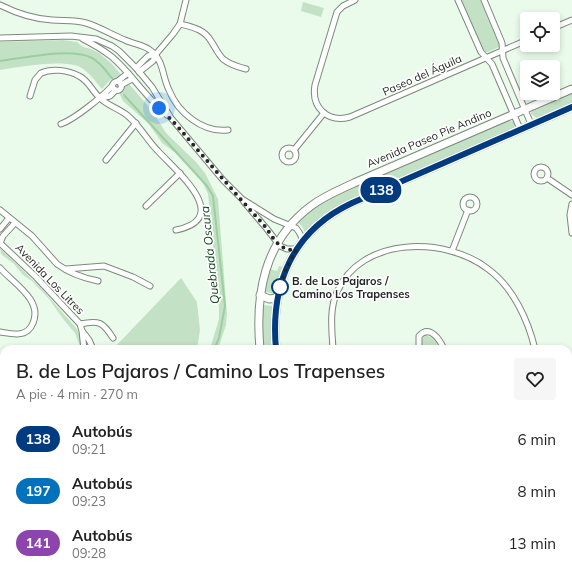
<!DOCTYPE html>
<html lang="es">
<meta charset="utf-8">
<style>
:root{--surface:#fff;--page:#f6f6f6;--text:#222;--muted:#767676}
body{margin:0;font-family:Mulish,sans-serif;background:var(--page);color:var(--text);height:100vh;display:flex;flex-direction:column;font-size:15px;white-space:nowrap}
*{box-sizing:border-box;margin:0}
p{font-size:13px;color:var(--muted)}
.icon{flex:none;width:22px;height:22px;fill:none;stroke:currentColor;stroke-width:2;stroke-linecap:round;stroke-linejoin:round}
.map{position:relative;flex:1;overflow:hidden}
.panel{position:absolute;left:0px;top:345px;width:572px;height:232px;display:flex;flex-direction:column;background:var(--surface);border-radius:12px 12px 0 0;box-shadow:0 2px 6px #0003}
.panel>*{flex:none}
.badge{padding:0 8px;border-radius:13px;font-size:14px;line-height:26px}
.fabs{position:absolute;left:520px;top:12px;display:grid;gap:8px}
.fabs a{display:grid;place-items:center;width:40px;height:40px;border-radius:4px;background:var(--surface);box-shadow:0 2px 6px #0003;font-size:20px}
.you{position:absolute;width:20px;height:20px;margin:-10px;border:3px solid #fff;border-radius:50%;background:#1a73e8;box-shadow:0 0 0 6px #1a73e833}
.map>.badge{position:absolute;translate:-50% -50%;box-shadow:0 0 0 2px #fff}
.round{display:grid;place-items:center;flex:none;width:42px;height:42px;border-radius:4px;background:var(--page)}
.overview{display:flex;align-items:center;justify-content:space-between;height:68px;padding:0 16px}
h1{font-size:19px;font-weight:600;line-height:30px}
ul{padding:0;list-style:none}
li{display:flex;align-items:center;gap:12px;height:52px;padding:0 16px}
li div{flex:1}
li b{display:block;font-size:15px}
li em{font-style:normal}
li .badge{min-width:44px;font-weight:700;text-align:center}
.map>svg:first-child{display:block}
</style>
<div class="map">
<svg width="572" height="577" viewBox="0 0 572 577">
<rect width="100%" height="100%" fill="#eafbeb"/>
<g fill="#c3e2c5">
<path d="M461,0H481L500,43L499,47L488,52H483Z"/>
<path d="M303,2L324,8L321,17L301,11Z"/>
<path d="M63,40L77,42L83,47L91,49L99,53L112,64L153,112L166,133L196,162L205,173L218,199L227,314L226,325L218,349H210L219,319V308L208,194L201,179L181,157L162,143L149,124L123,101L118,90L111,79L102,89C95,81 89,72 80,67C62,59 20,67 0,70V42Z"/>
<path d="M572,92V104L537,118L531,114L532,110L536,108Z"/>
<path d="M506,120H510L515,123L514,127L512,130L344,203L324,214L305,233L303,228L298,222L311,210L334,196Z"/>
<path d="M0,248L40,287L77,329L80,336L83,349H81L75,333L64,320L49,299L32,281L23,275L14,264L1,254Z"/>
<path d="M279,266L283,267L275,294L265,292L270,269L277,271Z"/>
<path d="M181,278L197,302L200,330L197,349H113Z"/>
<path d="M263,305L273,306V349H263Z"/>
<path d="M425,335L434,338L441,349H423C422,344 421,338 425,335Z"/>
<path d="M9,573H240L241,577H7Z"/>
</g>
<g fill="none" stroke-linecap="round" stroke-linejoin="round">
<g stroke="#9dcea1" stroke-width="2">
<path d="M0,61C24,58 72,47 92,58C101,63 106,71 112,78"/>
<path d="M124,95L207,186L213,196L225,306L219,338L214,349"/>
<path d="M260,577V573"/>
</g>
<g stroke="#7c8a7c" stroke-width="7">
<g id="minor">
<path d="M355,0L343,6L337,12L315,85C311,108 328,123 350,117L527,40"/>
<path d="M458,0L481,52L492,64L520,129"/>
<path d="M484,0L502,43L503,58L531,124"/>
<path d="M0,5C16,13 34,19 52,20C64,21 75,20 86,23C100,27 112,35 125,40C133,44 142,44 150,50C164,60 162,76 169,90C178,113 203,133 228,130"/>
<path d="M180,24C192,27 204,29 211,41C215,47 218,54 223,59C229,64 238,67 246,69"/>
<path d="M553,28L572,20"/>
<path d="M0,38L71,36L96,39L112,46L119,51L136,68L152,87L171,118L223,180L242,199L274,219L296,228L299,232L303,240"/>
<path d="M83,39C93,44 103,50 112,57C132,74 146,98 167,115"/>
<path d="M136,68L148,56L156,54"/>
<path d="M139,72L153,61L156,54L173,34L180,24L186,0"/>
<path d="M118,81L128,73"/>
<circle cx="117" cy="86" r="4.5"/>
<path d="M121,85L132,79"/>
<path d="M30,96L35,80L41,73C52,68 68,70 79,76C89,81 92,91 100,98C108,106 120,109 128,116C140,126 147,140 158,151C176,171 234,218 176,230"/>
<path d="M101,98L110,96L116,90"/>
<path d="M61,124C75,119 103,96 112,86"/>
<circle cx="289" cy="155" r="7"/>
<path d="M294,150L324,113"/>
<path d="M106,160L136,123"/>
<circle cx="541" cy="174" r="7"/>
<path d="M547,178L572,195"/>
<circle cx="470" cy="204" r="7"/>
<path d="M244,202L267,229L280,246L287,249H296"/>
<path d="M572,204L570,215L572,233"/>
<path d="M146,206L180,173"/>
<path d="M0,210L32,236L57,264C69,273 83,278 98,281"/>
<path d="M0,229L9,218"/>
<path d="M0,243L36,277L80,324L82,331L84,349"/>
<path d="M0,243L3,236L15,223"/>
<path d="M452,251L468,210"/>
<path d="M0,268C13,283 43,300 33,323C27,338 13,334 0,332"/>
<path d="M66,269L104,266L133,277L150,286"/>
<path d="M80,324C99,320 103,322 113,338"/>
<path d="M83,332L89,340L93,349"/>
<path d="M333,349C332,330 329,310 337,292C361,236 446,236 488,269C513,287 528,320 535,349"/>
<path d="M419,349V336C430,324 440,340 444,349"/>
<path d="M0,398L3,392"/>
<path d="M568,410L569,414L572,416"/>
<path d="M568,505L572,507"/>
<path d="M568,518L572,520"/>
<path d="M0,556L4,551"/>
<path d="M0,568L4,561"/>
</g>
</g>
<g stroke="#7c8a7c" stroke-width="9">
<g id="secondary">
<path d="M260,295L269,299L277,298"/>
<path d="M260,349C255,294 264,241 311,206C324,196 339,190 354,183L572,89"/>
<path d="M276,349C270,285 292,231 352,203L572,107"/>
<path d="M284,573L285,577"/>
<path d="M301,573L302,577"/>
</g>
</g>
<use href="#minor" stroke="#fff" stroke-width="5"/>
<use href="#secondary" stroke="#fff" stroke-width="7"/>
</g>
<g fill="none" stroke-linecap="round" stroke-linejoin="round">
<g stroke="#fff" stroke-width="9">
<path id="line" d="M276,349C270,285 292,231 352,203L572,107"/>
</g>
<use href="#line" stroke="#003b80" stroke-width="6"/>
<path stroke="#222823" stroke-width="4" stroke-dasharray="0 7.2" d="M159,108C175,122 188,139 203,156C222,178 242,201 262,223C269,230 273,241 281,246C286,250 291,250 296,250L287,267L280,287"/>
</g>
<circle fill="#fff" stroke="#003b80" stroke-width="2" cx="280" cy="287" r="8"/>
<g text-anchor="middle" stroke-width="3.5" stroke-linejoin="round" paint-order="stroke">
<g font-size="11" fill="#222823" stroke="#fff">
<text transform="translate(422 75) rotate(-24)" y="4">Paseo del Águila</text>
<text transform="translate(429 138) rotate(-23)" y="4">Avenida Paseo Pie Andino</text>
<text transform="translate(50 279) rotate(46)" y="4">Avenida Los Litres</text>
</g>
<g font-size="11" font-weight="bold" fill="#222823" stroke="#fff" text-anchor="start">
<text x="292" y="285">B. de Los Pajaros /<tspan x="292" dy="13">Camino Los Trapenses</tspan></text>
</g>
<g font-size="12" font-style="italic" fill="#11441b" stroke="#fff">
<text transform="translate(210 255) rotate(-96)" y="4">Quebrada Oscura</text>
</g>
</g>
</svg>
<div class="fabs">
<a><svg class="icon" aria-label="locate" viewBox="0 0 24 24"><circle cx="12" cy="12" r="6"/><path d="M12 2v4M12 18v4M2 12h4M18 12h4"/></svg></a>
<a><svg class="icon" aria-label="layers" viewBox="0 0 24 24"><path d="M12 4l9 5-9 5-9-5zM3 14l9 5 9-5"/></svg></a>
</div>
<div class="you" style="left:159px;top:108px"></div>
<b class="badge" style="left:381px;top:190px;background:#003b80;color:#fff">138</b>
<section class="panel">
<div class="overview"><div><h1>B. de Los Pajaros / Camino Los Trapenses</h1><p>A pie · 4 min · 270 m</p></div><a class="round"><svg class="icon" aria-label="heart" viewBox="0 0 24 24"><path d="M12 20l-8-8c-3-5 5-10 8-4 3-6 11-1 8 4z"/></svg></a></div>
<ul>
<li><span class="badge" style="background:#003b80;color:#fff">138</span><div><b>Autobús</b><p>09:21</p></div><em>6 min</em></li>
<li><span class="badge" style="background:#0072bc;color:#fff">197</span><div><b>Autobús</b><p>09:23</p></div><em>8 min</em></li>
<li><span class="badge" style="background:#8e44ad;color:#fff">141</span><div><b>Autobús</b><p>09:28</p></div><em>13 min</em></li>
</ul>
</section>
</div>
